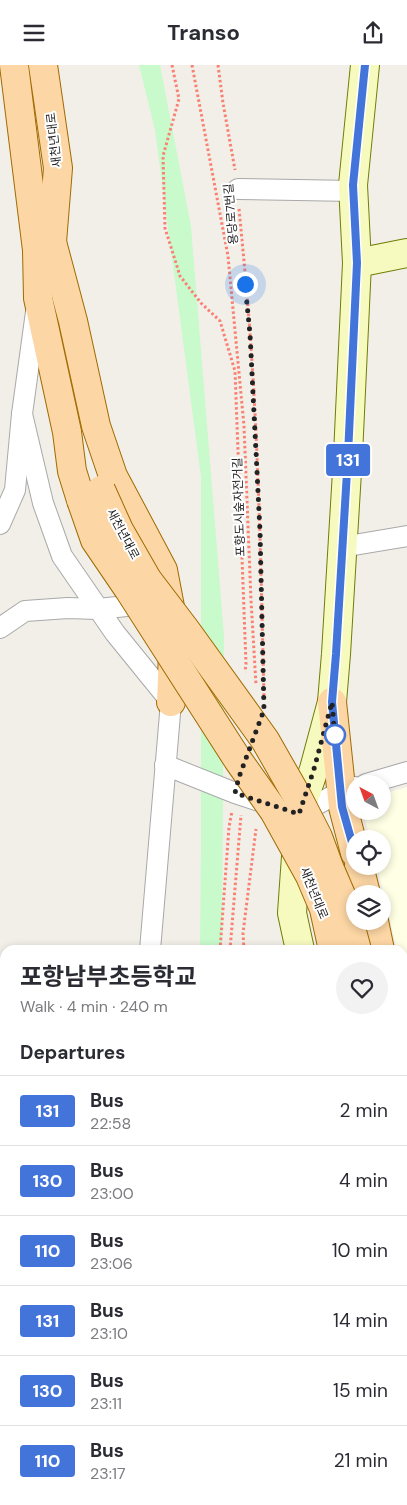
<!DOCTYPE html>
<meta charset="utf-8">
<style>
:root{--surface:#fff;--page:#f2f2f3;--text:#2b2b33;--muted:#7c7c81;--line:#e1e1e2}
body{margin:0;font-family:"DM Sans","Noto Sans KR",sans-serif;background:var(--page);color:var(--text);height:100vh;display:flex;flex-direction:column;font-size:19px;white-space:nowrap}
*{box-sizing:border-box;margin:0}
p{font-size:16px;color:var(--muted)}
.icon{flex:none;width:28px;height:28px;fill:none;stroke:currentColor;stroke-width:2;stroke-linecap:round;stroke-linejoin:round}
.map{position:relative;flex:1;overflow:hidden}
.sheet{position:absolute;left:0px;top:880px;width:408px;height:560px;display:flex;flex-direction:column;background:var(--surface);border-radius:15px 15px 0 0;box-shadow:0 2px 8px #0003}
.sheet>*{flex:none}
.badge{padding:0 10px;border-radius:4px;font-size:18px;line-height:32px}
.needle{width:32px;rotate:319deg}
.buttons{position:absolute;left:346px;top:710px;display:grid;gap:10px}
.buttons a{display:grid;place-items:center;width:45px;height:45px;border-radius:50%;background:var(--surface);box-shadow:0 2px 8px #0003;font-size:25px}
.you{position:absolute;width:25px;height:25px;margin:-12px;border:4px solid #fff;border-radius:50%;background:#1a73e8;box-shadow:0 0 0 8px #1a73e833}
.map>.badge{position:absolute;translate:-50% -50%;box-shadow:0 0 0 2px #fff}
h2{padding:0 20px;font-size:19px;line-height:45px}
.round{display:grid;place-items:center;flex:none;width:52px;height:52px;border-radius:26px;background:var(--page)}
.summary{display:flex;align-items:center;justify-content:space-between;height:85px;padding:0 20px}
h1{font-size:24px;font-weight:700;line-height:38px}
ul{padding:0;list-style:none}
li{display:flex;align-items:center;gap:15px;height:70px;padding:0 20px;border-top:1px solid var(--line)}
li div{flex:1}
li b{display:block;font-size:19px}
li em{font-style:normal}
li .badge{min-width:55px;font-weight:700;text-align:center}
header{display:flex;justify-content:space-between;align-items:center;height:65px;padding:0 20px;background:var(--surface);font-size:22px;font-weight:700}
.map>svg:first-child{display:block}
</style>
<header><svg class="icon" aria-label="menu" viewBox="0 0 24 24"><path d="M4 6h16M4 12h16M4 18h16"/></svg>Transo<svg class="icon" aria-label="share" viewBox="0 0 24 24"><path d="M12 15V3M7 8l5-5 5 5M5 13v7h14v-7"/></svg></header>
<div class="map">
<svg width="407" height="1440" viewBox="0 0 407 1440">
<rect width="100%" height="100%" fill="#f2efe9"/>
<path fill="#ffffe5" d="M407,722V923L403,905L402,885H397L377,801H382V774H370L363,746H382L383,729Z"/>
<path fill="#add19e" d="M0,1332L5,1351V1369H0Z"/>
<g fill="#c8facc">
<path d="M139,0H160L191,161L224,571L222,885H200L201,776V412L155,65Z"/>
<path d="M188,1435H217V1440H187Z"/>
</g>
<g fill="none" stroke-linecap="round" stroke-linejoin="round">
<g stroke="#a9a9a9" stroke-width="22">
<g id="street">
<path d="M238,124L354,126"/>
<path d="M22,349L43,438L62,491L115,568L171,637L150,885"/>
<path d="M0,459L15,425L22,349L36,247"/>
<path d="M342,482L407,471"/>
<path d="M0,563L25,546L68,543L98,544L136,540L147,532"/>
<path d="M165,700L235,728L299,749L340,727L355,722"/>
<path d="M366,719L407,707"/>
<path d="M0,911H5"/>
<path d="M0,942L5,966"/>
<path d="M402,1282H407"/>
<path d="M71,1435V1440"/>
</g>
</g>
<g stroke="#707d05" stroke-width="30">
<g id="secondary">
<path d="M357,198L407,188"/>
<path d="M300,885L292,848L299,749L314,704L332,637L336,589L348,390L357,198L353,120L365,0"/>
<path d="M281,1440V1435"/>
</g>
</g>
<g stroke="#a06b00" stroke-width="30">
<g id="primary">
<path d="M14,0L37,185L38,233L67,367L72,406L81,435"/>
<path d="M43,0L58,103L52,177L55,196"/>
<path d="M52,177L73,256L96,361L113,411L163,505L174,563L171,637"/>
<path d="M332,637L343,742L355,788"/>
<path d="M359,801L366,829"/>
<path d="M374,856L380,885"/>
<path d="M402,988L407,1006"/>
<path d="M402,1060L407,1079"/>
<path d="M402,1187L407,1206"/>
<path d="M402,1250L407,1268"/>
</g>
</g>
<g stroke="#fa8072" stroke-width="3" stroke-dasharray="2.5 2.5" stroke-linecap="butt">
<path d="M172,0L179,34L163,91L165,163L180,211L201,238L220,256L235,306L246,599L245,607"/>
<path d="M192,0L228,191L244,361L251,535L256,620"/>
<path d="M218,0L223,38L235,105"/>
<path d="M239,144C243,185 247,227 250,268C259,389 261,511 264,632"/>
<path d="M220,885L229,762L232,746"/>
<path d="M230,885L241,750"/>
<path d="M244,885L243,868L256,764"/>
<path d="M179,1435L184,1440"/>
<path d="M202,1440V1435"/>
<path d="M209,1440V1435"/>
<path d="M231,1440L232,1435"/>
</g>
<use href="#street" stroke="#fff" stroke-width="20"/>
<use href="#secondary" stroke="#f7fabf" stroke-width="28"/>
<use href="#primary" stroke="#fcd6a4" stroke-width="28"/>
<g stroke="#a06b00" stroke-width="30" stroke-linecap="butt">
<g id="primary-bridge">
<path d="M101,425L119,465L147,514L185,564L265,675L297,731L318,772L329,802L344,837L357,885"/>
<path d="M81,435L95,475L129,525L238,695L274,746L310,811L324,844L333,885"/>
</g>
</g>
<use href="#primary-bridge" stroke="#fcd6a4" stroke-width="28"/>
</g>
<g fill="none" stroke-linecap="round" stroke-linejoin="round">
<g stroke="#fff" stroke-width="11">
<path id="line" d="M355,788L342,742L332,637L336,589L348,390L357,198L353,120L365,0"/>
</g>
<use href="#line" stroke="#4374d9" stroke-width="8"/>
<path stroke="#222" stroke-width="5" stroke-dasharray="0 9" d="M245,219L250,269L260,466L264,645L239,712L235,728L299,749L314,704L332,637L335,673V670"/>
</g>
<circle fill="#fff" stroke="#4374d9" stroke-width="2.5" cx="335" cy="670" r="10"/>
<g text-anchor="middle" stroke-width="4" stroke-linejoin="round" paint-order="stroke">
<g font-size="12" fill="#222" stroke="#fff">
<text transform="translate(54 75) rotate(-97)" y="4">새천년대로</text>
<text transform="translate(231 149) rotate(-95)" y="4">용당로7번길</text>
<text transform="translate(239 442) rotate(-92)" y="4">포항도시숲자전거길</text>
<text transform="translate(123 469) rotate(62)" y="4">새천년대로</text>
<text transform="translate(314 828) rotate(68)" y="4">새천년대로</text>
</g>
</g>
</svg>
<div class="buttons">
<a><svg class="needle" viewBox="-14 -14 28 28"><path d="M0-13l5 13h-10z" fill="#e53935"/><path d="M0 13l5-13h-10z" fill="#7c7c81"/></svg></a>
<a><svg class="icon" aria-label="locate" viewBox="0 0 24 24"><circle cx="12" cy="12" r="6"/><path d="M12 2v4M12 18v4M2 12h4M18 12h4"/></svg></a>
<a><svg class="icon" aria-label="layers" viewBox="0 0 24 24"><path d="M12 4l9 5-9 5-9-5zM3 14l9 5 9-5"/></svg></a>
</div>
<div class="you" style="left:245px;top:219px"></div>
<b class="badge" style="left:348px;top:395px;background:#4374d9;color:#fff">131</b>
<section class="sheet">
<div class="summary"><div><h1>포항남부초등학교</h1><p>Walk · 4 min · 240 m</p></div><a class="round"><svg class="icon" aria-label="heart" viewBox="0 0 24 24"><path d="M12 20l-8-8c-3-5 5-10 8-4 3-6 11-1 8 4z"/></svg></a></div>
<h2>Departures</h2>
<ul>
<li><span class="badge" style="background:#4374d9;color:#fff">131</span><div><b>Bus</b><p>22:58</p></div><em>2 min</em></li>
<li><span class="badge" style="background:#4374d9;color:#fff">130</span><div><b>Bus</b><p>23:00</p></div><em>4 min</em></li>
<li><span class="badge" style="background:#4374d9;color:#fff">110</span><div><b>Bus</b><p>23:06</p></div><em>10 min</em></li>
<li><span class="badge" style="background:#4374d9;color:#fff">131</span><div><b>Bus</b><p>23:10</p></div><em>14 min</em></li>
<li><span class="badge" style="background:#4374d9;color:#fff">130</span><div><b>Bus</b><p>23:11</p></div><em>15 min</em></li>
<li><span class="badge" style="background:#4374d9;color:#fff">110</span><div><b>Bus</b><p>23:17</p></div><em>21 min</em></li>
</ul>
</section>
</div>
